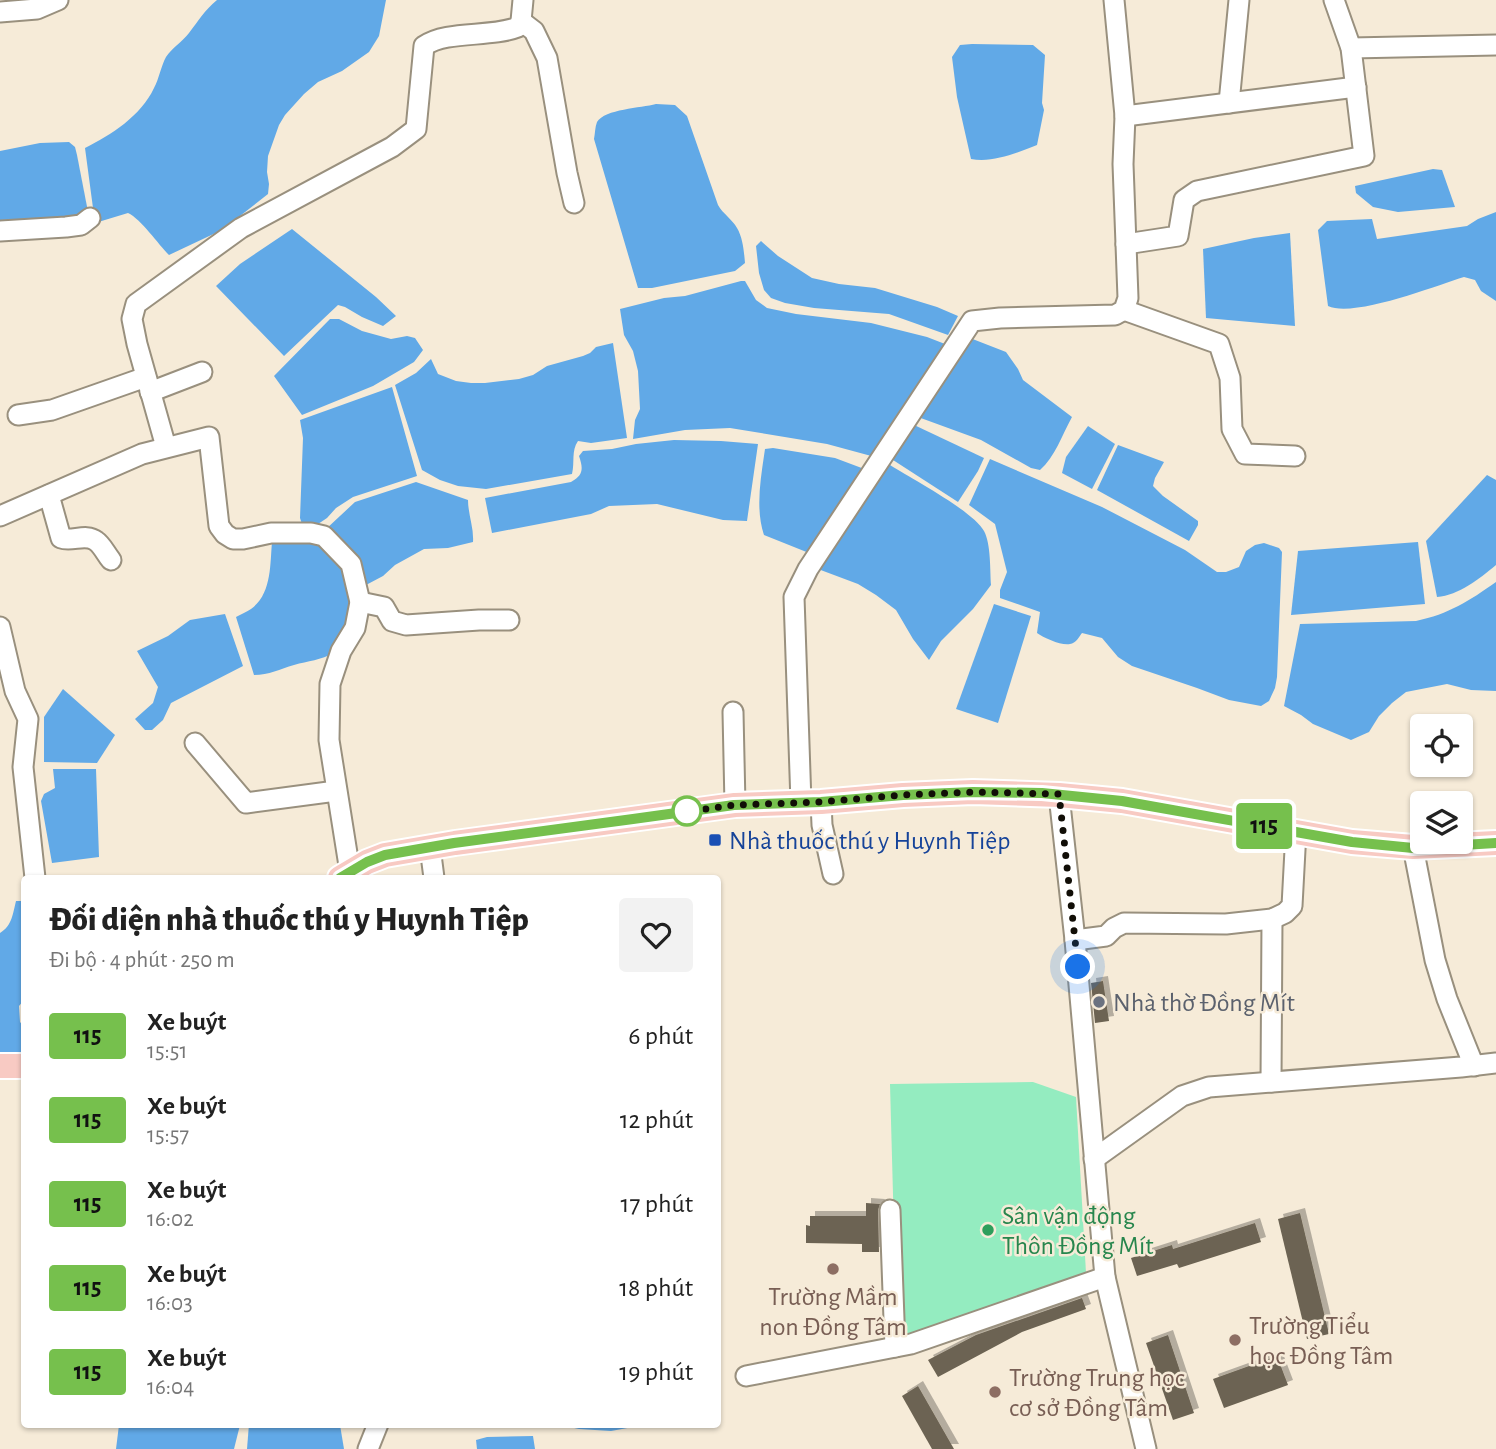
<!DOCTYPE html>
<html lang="vi">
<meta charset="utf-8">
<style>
:root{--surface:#fff;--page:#f2f2f2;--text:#222;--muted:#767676}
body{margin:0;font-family:"Alegreya Sans",sans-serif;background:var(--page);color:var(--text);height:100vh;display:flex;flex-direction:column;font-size:26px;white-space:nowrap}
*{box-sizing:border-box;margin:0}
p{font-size:23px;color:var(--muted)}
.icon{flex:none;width:38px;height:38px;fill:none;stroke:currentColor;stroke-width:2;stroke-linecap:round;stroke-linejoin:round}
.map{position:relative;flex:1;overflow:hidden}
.drawer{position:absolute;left:21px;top:875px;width:700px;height:553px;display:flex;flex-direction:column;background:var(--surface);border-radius:7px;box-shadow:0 2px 5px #0004}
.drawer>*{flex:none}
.badge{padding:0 14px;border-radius:5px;font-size:24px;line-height:46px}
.tools{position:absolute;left:1410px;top:714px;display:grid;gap:14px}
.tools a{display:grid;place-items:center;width:63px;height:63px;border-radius:7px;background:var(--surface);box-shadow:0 2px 5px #0004;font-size:35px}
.you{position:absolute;width:35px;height:35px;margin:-18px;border:5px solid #fff;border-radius:50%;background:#1a73e8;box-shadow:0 0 0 10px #1a73e833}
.map>.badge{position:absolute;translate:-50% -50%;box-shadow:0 0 0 4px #fff}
.round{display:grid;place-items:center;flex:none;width:74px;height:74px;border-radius:7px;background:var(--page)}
.headline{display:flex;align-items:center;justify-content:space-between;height:119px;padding:0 28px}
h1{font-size:33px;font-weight:800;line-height:52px}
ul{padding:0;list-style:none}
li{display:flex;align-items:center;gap:21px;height:84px;padding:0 28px}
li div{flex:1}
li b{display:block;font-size:26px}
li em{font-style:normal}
li .badge{min-width:77px;font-weight:700;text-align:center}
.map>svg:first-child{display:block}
</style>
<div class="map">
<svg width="1496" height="1449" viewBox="0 0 1496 1449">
<defs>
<filter id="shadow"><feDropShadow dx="5" dy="-5" stdDeviation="0" flood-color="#0004"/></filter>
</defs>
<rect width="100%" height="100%" fill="#f6ebd8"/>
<path fill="#94ecc0" d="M1033,1082L1076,1097L1086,1273L905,1339L897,1341L890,1084Z"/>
<g fill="#61a9e7">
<path d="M217,0H386L379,36L369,52L342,71L318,82L304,94L285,115L279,125L268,156L267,172L269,184L268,194L222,230L169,255C158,244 141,219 128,213L95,223L85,148C111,135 141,116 154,88C159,79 161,66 166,57C172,48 182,42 189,33C199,20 204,11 217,0Z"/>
<path d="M972,44L1033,45L1045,55L1042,103L1044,110L1037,145C1017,153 993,163 971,159L957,97L952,57L960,45Z"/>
<path d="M656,104L675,105L687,116L718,205C723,214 732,219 737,228C743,238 744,252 745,263L735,271L652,288H638L594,139C595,134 595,127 597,122C605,109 641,108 656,104Z"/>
<path d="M69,142L75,147L77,155L89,217L63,219L0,220V151L40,143Z"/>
<path d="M1433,169L1442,170L1455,207L1398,212L1373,207L1356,193L1355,186Z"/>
<path d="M1496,212V301L1481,291L1475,280L1464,277C1435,286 1354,318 1328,306L1318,230L1327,221L1372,219L1377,239L1467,226L1478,219Z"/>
<path d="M292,229L376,297L396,316L383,326L362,317L345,307L338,305L284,356L216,286L240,264Z"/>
<path d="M1290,233L1295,326L1206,318L1203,249L1254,238Z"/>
<path d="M761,241L778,256L812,278L839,284L875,288L937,307L958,316L948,335L889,314L814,308L785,303L771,298L764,290L759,273L756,246Z"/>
<path d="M741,281H745L756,300L767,308L796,314L871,323L927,337L945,344L875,457L827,444L730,428L685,430L633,439L635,420L640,409L638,371L633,351L624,335L620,309L664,298L685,296Z"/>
<path d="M330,319H339L362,331L391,339L407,336L415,338L423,350L414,362L373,386L302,415L274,376Z"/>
<path d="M970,338L1006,352L1018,369L1023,380L1072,417C1062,435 1055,457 1040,470L1031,468L981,440L918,417Z"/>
<path d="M613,343L627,438L591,443L578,441C571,451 575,462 572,474L486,489L458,486L440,480L422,470L395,385L416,373L431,359L438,374L456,381L471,383H485L519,379L533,375L547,366L583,356L590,353L596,347Z"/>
<path d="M392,387L417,476L353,497L336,508L327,518L318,524H302L300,518L303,438L300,420Z"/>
<path d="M912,424L984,458L978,471L958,502L893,460Z"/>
<path d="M1088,426L1115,444L1092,489L1062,473L1066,457Z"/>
<path d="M674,440L721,441L758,444L747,521L723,520L657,504L609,506L591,514L492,533L485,498L571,482C584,475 583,468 579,456L583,451L612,449L636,444Z"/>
<path d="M1118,445L1164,462L1155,478L1153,486L1163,496L1198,521V525L1189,541L1097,490Z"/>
<path d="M773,448L835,458L867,470L809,553L764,535C755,508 761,477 765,449Z"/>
<path d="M990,459L1102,507L1185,550L1217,572H1226L1239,567L1246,551L1255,545L1264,543L1279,548L1282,552L1277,677L1275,688L1269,701L1261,706L1229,700L1197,688L1132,666L1118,657L1102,638L1082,633C1079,637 1076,643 1070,644C1062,646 1044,638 1037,633L1040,612L1000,598V590L1007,572L995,524L969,505Z"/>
<path d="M890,465C912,479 973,511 984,531C991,544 990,570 991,585L973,609L941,641L929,660L913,639L896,610L876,595L858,584L818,569L886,466Z"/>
<path d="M1487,475L1496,480V565C1479,579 1459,595 1437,597L1426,541Z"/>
<path d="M416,482L468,500C468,514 474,528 473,542L448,548L424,549L395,565L383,576L366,585L362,583L325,530L355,502Z"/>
<path d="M272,542L322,543L342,566L353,608L334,653C321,660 308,661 294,665C280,669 269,675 254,675L236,617C241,614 247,612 251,609C272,594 270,564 272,542Z"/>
<path d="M1418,542L1425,604L1291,615L1298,551Z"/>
<path d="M1496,582V691L1471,690L1447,684L1406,692L1392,703L1379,716L1369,732L1351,740L1313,724L1301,715L1284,706L1300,624L1416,621C1449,614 1469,601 1496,582Z"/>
<path d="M994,604L1031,616L998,723L956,709Z"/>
<path d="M225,614L243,666L171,703L163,720L152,730H145L135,719L153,703L158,687L137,651L168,636L190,620Z"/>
<path d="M63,689L115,735L97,763L44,762V717Z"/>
<path d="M53,769H96L99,857L52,863L41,801L44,794L55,788Z"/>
<path d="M16,901H24V1000L19,1006L20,1022L24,1027V1053L15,1057L0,1055V933C12,926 13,913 16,901Z"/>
<path d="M249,1424L340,1425L344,1449H247Z"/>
<path d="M119,1425V1424L240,1425L234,1449H116Z"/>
<path d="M560,1425H644L611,1431L579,1429Z"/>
<path d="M533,1436L535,1449H477L476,1440L487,1437Z"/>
</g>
<g fill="#6c6352" filter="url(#shadow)">
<path d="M1103,981L1109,1021L1095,1023L1091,983Z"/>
<path d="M866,1203L880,1204L878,1210L879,1252H862V1244L806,1243V1225L810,1226V1216H866Z"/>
<path d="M1300,1213L1329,1334L1307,1339L1278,1219Z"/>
<path d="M1255,1223L1261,1242L1179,1268L1177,1264L1137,1276L1131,1258L1172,1245L1173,1249Z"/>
<path d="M1082,1298L1086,1309L1022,1332L938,1377L928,1360L976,1335Z"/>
<path d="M1168,1335L1194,1413L1173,1420L1146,1343Z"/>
<path d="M1277,1356L1288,1385L1224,1408L1213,1379Z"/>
<path d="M918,1386L954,1449H932L902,1396Z"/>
</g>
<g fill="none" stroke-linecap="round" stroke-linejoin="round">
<g stroke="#99907e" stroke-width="23">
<g id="minor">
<path d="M0,12L37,9L58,0"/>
<path d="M521,21L534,31L547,58L567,173L574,203"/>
<path d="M1351,48L1496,45"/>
<path d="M1229,103L1239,0"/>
<path d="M1125,116L1356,87"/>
<path d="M0,231L66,227L81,225L90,218"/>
<path d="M1126,244L1178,236L1184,200L1197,191L1364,156L1351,48L1334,0"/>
<path d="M1124,310L1219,344L1230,378L1232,429L1245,454L1295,456"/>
<path d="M150,392L202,372"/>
<path d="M18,415L52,410L146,377"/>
<path d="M166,447L137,344L132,319L136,304L241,228L392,147L416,129L424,46C447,30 490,38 518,27L521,21L523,0"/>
<path d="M49,495L61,538C72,542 86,533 96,541C102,545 106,554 111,560"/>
<path d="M0,516L142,454L209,437L219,526L225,534L233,539H243L271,533H311L324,536L351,564L360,602L355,628L341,651L330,684L329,740L350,872"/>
<path d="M360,602L384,607L392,621L406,625L479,620H509"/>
<path d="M0,627L15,691L28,719L23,767L35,878"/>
<path d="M733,712L735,805"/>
<path d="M195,743L246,803L336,791"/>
<path d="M1059,795L1075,940L1105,1277L1146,1449"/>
<path d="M821,802L822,825L833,874"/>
<path d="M801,803L794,597L808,569L972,321L1000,318L1115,315L1124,310L1128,298L1123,164L1125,116L1114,0"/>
<path d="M430,847L434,878"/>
<path d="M1413,847L1435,960L1447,999L1474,1066"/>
<path d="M1075,940L1106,936L1114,928L1124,923L1226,924L1272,919L1285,913L1292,906L1296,831"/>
<path d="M1271,1082L1272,919"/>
<path d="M1094,1159L1182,1096L1209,1087L1461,1067L1496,1063"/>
<path d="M890,1210L895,1347"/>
<path d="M746,1376L911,1344L1105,1277"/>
<path d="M368,1449L378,1424"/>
</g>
</g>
<g stroke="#fff" stroke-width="28">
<g id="major">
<path d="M340,878L367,862L385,855L455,843L735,805L821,802L903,795L973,792L1059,795L1122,801L1352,842L1413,847L1496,843"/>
<path d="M0,1066H24"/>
</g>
</g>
<use href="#minor" stroke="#fff" stroke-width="19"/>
<use href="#major" stroke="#f8cac3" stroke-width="24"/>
</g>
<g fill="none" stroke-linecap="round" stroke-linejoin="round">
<g stroke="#fff" stroke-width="16">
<path id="line" d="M340,878L367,862L385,855L454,843L633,819L734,805L821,802L903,795L973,792L1042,793L1122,801L1352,842L1413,848L1496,843"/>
</g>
<use href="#line" stroke="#76c04d" stroke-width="10"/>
<path stroke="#110e07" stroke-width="7" stroke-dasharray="0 12.6" d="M687,811L684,812L734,805L821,802L903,795L973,792L1059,794L1078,967"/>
</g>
<circle fill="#fff" stroke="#76c04d" stroke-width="3.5" cx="687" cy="811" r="14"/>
<rect fill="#1a4fb4" stroke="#f6ebd8" stroke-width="2.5" x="708" y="833" width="14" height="14" rx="3.5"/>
<circle fill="#6b7280" stroke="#f6ebd8" stroke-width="2.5" cx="1099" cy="1002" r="7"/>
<circle fill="#2e9e5b" stroke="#f6ebd8" stroke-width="2.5" cx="988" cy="1230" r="7"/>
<g fill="#8d6e63" stroke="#f6ebd8" stroke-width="2.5">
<circle cx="833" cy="1269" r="7"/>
<circle cx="1235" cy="1340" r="7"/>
<circle cx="995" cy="1392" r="7"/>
</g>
<g text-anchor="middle" stroke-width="5" stroke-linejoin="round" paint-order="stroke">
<g font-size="26" fill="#164399" stroke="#f6ebd8" text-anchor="start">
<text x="729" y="849">Nhà thuốc thú y Huynh Tiệp</text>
</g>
<g font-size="26" fill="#5b616d" stroke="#f6ebd8" text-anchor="start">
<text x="1113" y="1011">Nhà thờ Đồng Mít</text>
</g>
<g font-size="26" fill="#27864d" stroke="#f6ebd8" text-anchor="start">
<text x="1002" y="1224">Sân vận động<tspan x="1002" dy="30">Thôn Đồng Mít</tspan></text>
</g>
<g font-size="26" fill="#785e54" stroke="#f6ebd8" text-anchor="start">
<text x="833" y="1305" text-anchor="middle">Trường Mầm<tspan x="833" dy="30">non Đồng Tâm</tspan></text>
<text x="1249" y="1334">Trường Tiểu<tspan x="1249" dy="30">học Đồng Tâm</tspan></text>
<text x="1009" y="1386">Trường Trung học<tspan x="1009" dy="30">cơ sở Đồng Tâm</tspan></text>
</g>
</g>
</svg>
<div class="tools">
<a><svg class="icon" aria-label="locate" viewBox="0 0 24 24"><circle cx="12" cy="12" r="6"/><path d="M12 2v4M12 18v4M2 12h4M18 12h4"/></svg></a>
<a><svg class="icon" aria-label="layers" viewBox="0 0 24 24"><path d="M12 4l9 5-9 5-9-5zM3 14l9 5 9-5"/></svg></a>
</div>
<div class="you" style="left:1078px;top:967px"></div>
<b class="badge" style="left:1264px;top:826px;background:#76c04d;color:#111">115</b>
<section class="drawer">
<div class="headline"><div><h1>Đối diện nhà thuốc thú y Huynh Tiệp</h1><p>Đi bộ · 4 phút · 250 m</p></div><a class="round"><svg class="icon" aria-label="heart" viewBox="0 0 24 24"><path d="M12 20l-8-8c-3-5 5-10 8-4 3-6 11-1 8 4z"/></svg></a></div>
<ul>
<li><span class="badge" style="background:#76c04d;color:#111">115</span><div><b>Xe buýt</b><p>15:51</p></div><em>6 phút</em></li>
<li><span class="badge" style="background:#76c04d;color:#111">115</span><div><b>Xe buýt</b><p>15:57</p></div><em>12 phút</em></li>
<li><span class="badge" style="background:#76c04d;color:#111">115</span><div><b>Xe buýt</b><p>16:02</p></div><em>17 phút</em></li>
<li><span class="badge" style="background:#76c04d;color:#111">115</span><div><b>Xe buýt</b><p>16:03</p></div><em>18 phút</em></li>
<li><span class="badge" style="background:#76c04d;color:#111">115</span><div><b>Xe buýt</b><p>16:04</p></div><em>19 phút</em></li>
</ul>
</section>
</div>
